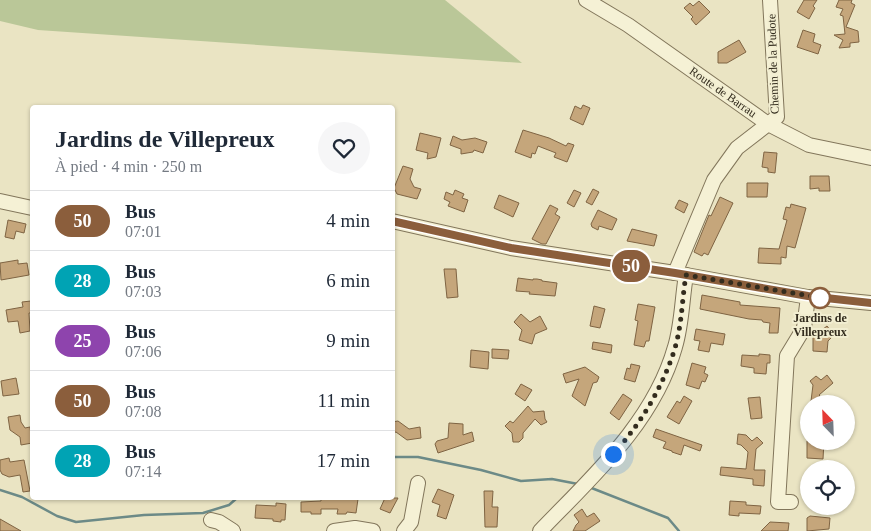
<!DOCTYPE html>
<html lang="fr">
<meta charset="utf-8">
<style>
:root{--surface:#fff;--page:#f6f6f7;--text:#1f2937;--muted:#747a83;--line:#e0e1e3}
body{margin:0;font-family:Georgia,serif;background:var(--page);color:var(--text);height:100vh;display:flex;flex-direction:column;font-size:19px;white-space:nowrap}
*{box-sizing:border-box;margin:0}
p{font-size:16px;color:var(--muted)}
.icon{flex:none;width:28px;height:28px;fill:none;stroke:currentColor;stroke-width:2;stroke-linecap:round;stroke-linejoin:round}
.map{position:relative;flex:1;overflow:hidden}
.side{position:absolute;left:30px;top:105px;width:365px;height:395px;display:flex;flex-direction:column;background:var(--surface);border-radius:5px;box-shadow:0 1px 4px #0004}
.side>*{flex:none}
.badge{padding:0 10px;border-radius:16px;font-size:18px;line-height:32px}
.needle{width:32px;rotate:337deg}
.controls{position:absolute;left:800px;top:395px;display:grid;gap:10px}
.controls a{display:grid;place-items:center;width:55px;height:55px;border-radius:50%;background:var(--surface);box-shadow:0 1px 4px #0004;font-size:25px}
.you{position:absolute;width:25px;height:25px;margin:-12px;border:4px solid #fff;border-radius:50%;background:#1a73e8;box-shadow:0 0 0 8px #1a73e833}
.map>.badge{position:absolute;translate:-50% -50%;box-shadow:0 0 0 2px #fff}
.round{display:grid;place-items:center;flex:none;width:52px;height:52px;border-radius:26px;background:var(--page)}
.summary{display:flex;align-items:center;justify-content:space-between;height:85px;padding:0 25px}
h1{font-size:24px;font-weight:600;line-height:38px}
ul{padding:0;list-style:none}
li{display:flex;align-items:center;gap:15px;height:60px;padding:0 25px;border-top:1px solid var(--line)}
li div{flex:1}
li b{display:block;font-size:19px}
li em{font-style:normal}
li .badge{min-width:55px;font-weight:700;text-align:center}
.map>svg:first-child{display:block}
</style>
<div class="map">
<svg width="871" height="531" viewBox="0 0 871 531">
<rect width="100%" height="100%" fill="#eae4c3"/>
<path fill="#bac798" d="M0,0H445L522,63L38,30L0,21Z"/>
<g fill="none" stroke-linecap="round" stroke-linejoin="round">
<g stroke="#6c8a87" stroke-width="2.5">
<path d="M392,457H418L481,470L521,481L552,479L578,484"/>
<path d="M589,487L668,518L679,531"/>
<path d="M0,490L22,497L57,516L76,522L144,515L203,513L229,505L237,498"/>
</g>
</g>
<g fill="#c5a67b" stroke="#7f6443">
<path d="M804,0H817L813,6L815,8L809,19L797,12Z"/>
<path d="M839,0H852L851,3L855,5L846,27L858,31L859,42L850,43V47L839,48L843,40L834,35L845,34L843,16L840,15L843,9L836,7Z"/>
<path d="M699,1L710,12L696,25L691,19L693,17L684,8L690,3L693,6Z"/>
<path d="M803,30L815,34L813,42L821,45L818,54L797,47Z"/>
<path d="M739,40L746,52L727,63H718V52Z"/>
<path d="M583,105L590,108L583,125L570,119L575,106L581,109Z"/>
<path d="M523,130L549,138L566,146L568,143L574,145L567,162L554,157L556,153L538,146L535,154L532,153L531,158L515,152Z"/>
<path d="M420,133L441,138L436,157L427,159L428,153L416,150Z"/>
<path d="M453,136L462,140L475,138L487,142L483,153L474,150L473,152L461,154V149L450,145Z"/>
<path d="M764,152L777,153L775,173L768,172V168L762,167Z"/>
<path d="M403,166L413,169L410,179L414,187L421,189L417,199L397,194L394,188Z"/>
<path d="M810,176H829L830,191H819V188L810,189Z"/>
<path d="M747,183H768L767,197H747Z"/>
<path d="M593,189L599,192L592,205L586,202Z"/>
<path d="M455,190L464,194L462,198L468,200L464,212L448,206L450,202L444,199L446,192L453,195Z"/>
<path d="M574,190L581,193L574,207L567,203Z"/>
<path d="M499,195L519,203L513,217L494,208Z"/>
<path d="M720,197L733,203L708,255L704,253L702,256L694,252L709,215L711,216Z"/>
<path d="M679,200L688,204L684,213L675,208Z"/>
<path d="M791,204L806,208L795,248L787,246L786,258L781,257V264L758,263L759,248L779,249L787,220L783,219L786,207L790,208Z"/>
<path d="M550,205L558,209L555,214L560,217L546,244H542L532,239Z"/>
<path d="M598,210L617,219L612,230L599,226L598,230L592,227L591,224Z"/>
<path d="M8,220L26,224L24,233L16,231L14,239L5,237Z"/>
<path d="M632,229L657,235L654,246L627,241Z"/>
<path d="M18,260V264L27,263L29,275L1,280L0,263Z"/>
<path d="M444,269H456L458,297L447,298Z"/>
<path d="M518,278L533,280V279H537L542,280V281L557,283L555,296L529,294L530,292L516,291Z"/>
<path d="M702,295L740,302V305L780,308L778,333H769L770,323L763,322L762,320L749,319L700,309Z"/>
<path d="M31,301L32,313H29L30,331L20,333L18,321L8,322L6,310L23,307L22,302Z"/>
<path d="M638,304L655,307L649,341H646L644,347L634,345L638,321L635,320Z"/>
<path d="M594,306L605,309L600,328L590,326Z"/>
<path d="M521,314L530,322L540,316L547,329L535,334L532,344L519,340L522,330L514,322Z"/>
<path d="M827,326L834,335L828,341L827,352L813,351V337Z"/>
<path d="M696,329L725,334L723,345L711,343L709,352L698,350L700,341L694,340Z"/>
<path d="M593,342L612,345L611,353L592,349Z"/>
<path d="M492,349L509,350L508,359L492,358Z"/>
<path d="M471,350L489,352L488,369L470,367Z"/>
<path d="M759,354L770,355V363H767L766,374L754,373V368L741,366L742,355L759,356Z"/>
<path d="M692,363L706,367L704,373L708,375L705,382L702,381L699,389L686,385Z"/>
<path d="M631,364L640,366L635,382L624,379L627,368L630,369Z"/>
<path d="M585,367L599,377L597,382L593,383L585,406L572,396L579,379L566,383L563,374Z"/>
<path d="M827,375L833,383L819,395L826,402L811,401L813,385L810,381L816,376L821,380Z"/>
<path d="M16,378L19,394L3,396L1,381Z"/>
<path d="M521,384L532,390L525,401L515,394Z"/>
<path d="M623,394L632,400L619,420L610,413Z"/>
<path d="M684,396L692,401L679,424L667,417L677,401L680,403Z"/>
<path d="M760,397L762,418L751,419L748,398Z"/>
<path d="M528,406L533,412L544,411L545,419L547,422L541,425L535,419L523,433V438L519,442H513L512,433L505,426L510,421L513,423Z"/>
<path d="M20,415L21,422L25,428L30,427L32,443L21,445L20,437L10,430L8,417Z"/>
<path d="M398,421L409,429L420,427L421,438L407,440L396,432L392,433V422Z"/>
<path d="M449,423L463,424V435L472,432L474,441L438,453L435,444L437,441L448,438Z"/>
<path d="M656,429L702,445L700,451L684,445L681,455L672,452V451L663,448L666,442L653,437Z"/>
<path d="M738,434L746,435L752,441L757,437L763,443L756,449L754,470H765L764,486L753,485V479L720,475L721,467L746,469L748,452L741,445L737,444Z"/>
<path d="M807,441H824L823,459L807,458Z"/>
<path d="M9,458L10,462L24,460L30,491L23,492L20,475L9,477L2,474L0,470V460Z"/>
<path d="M438,489L454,495L446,519L437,516L440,505L432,502Z"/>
<path d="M484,491H493L492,507H498L497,527H485Z"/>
<path d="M335,498L358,499L356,513L347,512L346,514H337L338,509H321V514H311V512H301V502L321,501V499Z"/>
<path d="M385,498H398L390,513L380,509Z"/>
<path d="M730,501L746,502V505L761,506L760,514L739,513V516L729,515Z"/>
<path d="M276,503L286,504L285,520H281V522L273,521V519L255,518L256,505L276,506Z"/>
<path d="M582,509L587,517L594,513L600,521L585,531H573L576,525L579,522L574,515Z"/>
<path d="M810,516L830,518L829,529L807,531V518Z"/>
<path d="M0,519L21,531H0Z"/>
<path d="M770,522L789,523L788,531H761Z"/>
</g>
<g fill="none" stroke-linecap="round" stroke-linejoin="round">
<g stroke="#82765b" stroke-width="16">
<g id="minor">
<path d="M586,0L628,25L768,124L809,145L871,158"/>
<path d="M0,201L32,208"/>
<path d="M392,221L511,248L675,273L808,297L871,303"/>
<path d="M675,273L714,180L737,148L777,117L770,0"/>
<path d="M791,502H778L787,356L804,328L808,297"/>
<path d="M211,520L219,522L233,531"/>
<path d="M334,531L355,528L373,531"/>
<path d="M404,531L411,522L418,483"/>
<path d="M540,531C592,477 654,422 675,347C682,324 682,299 686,275"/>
</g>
</g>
<use href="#minor" stroke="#f5f1d5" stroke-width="14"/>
</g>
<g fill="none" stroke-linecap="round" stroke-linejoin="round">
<g stroke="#fff" stroke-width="11">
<path id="line" d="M392,221L511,248L675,273L808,296L871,303"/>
</g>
<use href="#line" stroke="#8b5e3c" stroke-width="8"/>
<path stroke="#332c1e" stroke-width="5" stroke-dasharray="0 9" d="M613,454C640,425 663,387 675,348C682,324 682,299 686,275L823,298H820"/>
</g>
<circle fill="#fff" stroke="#8b5e3c" stroke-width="2.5" cx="820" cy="298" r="10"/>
<g text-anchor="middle" stroke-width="4" stroke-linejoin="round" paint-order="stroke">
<g font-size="12" fill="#332c1e" stroke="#f2eed1">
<text transform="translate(773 64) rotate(-92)" y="4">Chemin de la Pudote</text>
<text transform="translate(723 92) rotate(35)" y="4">Route de Barrau</text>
</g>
<g font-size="12" font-weight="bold" fill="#332c1e" stroke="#f2eed1">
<text x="820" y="322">Jardins de<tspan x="820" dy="14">Villepreux</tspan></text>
</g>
</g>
</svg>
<div class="controls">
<a><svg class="needle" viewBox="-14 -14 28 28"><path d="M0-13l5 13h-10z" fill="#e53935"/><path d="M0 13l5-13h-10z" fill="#747a83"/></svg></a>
<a><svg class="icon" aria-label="locate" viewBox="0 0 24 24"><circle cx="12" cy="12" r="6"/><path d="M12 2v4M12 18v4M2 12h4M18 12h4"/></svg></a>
</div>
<div class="you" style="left:613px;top:454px"></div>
<b class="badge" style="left:631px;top:266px;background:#8b5e3c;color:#fff">50</b>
<section class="side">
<div class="summary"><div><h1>Jardins de Villepreux</h1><p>À pied · 4 min · 250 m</p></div><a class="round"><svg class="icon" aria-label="heart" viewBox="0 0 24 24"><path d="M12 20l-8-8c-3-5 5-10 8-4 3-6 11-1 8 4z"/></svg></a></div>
<ul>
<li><span class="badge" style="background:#8b5e3c;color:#fff">50</span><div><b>Bus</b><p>07:01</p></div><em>4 min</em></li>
<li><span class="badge" style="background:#00a3b4;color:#fff">28</span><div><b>Bus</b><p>07:03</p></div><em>6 min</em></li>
<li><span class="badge" style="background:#8e44ad;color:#fff">25</span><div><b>Bus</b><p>07:06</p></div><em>9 min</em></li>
<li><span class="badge" style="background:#8b5e3c;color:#fff">50</span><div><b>Bus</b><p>07:08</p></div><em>11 min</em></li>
<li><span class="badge" style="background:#00a3b4;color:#fff">28</span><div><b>Bus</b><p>07:14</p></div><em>17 min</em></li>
</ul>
</section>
</div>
